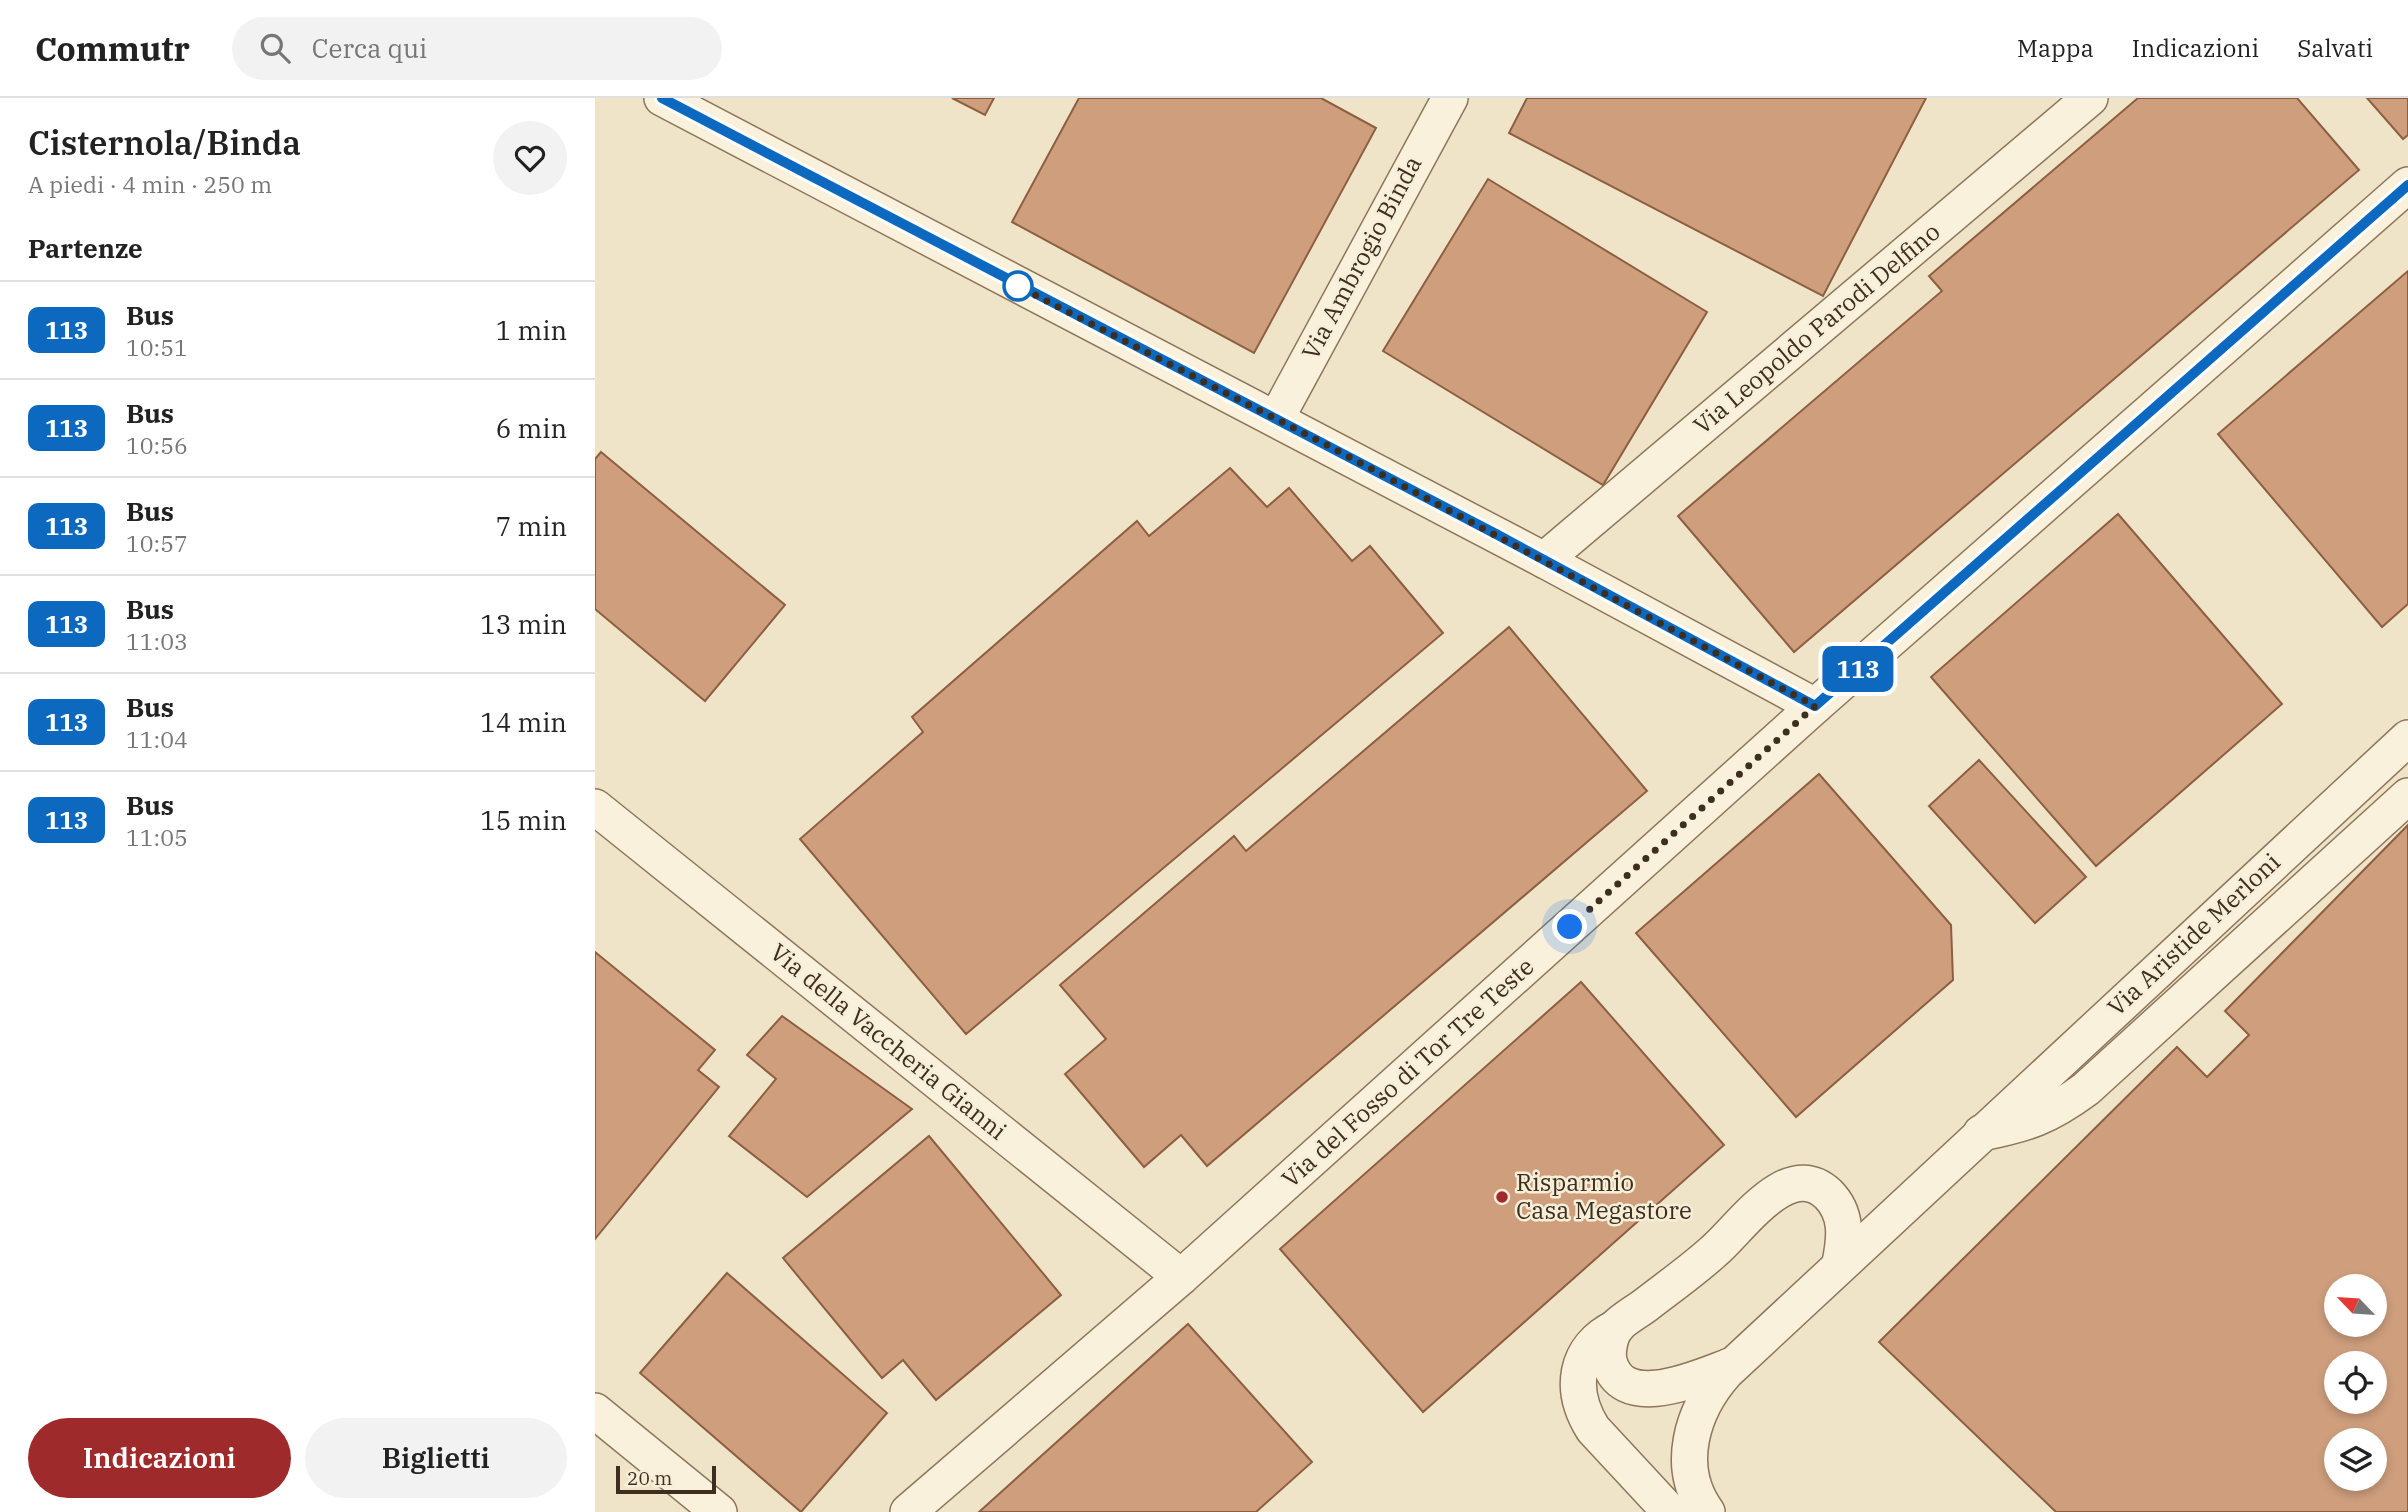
<!DOCTYPE html>
<html lang="it">
<meta charset="utf-8">
<style>
:root{--surface:#fff;--page:#f2f2f2;--text:#222;--muted:#767676;--line:#e0e0e0;--accent:#9e2a2b}
body{margin:0;font-family:"IBM Plex Serif",serif;background:var(--page);color:var(--text);height:100vh;display:flex;flex-direction:column;font-size:26px;white-space:nowrap}
*{box-sizing:border-box;margin:0}
p{font-size:23px;color:var(--muted)}
.icon{flex:none;width:38px;height:38px;fill:none;stroke:currentColor;stroke-width:2;stroke-linecap:round;stroke-linejoin:round}
.map{position:relative;flex:1;overflow:hidden}
.sheet{display:flex;flex-direction:column;background:var(--surface);width:595px}
.sheet>*{flex:none}
.badge{padding:0 14px;border-radius:10px;font-size:24px;line-height:46px}
.needle{width:46px;rotate:295deg}
.controls{position:absolute;left:1729px;top:1176px;display:grid;gap:14px}
.controls a{display:grid;place-items:center;width:63px;height:63px;border-radius:50%;background:var(--surface);box-shadow:0 4px 10px #0003;font-size:35px}
.scale{position:absolute;left:21px;bottom:18px;width:100px;box-sizing:border-box;padding-left:7px;border:4px solid #3d2e20;border-top:0;font-size:19px;line-height:24px;white-space:nowrap;color:#3d2e20;-webkit-text-stroke:5px #f7eed8;paint-order:stroke}
.you{position:absolute;width:35px;height:35px;margin:-18px;border:5px solid #fff;border-radius:50%;background:#1a73e8;box-shadow:0 0 0 10px #1a73e833}
.map>.badge{position:absolute;translate:-50% -50%;box-shadow:0 0 0 4px #fff}
h2{padding:0 28px;font-size:26px;line-height:63px}
.round{display:grid;place-items:center;flex:none;width:74px;height:74px;border-radius:37px;background:var(--page)}
.overview{display:flex;align-items:center;justify-content:space-between;height:119px;padding:0 28px}
h1{font-size:33px;font-weight:600;line-height:52px}
.button{display:flex;gap:14px;margin-top:auto;padding:14px 28px}
.button a{flex:1;height:80px;border-radius:42px;background:var(--accent);color:#fff;font-size:28px;font-weight:600;line-height:80px;text-align:center}
.button a+a{background:var(--page);color:var(--text)}
ul{padding:0;list-style:none}
li{display:flex;align-items:center;gap:21px;height:98px;padding:0 28px;border-top:2px solid var(--line)}
li div{flex:1}
li b{display:block;font-size:26px}
li em{font-style:normal}
li .badge{min-width:77px;font-weight:700;text-align:center}
header{display:flex;align-items:center;gap:42px;box-sizing:border-box;height:98px;padding:0 35px;background:var(--surface);border-bottom:2px solid var(--line)}
header strong{font-size:33px}
nav{display:flex;gap:38px;margin-inline-start:auto;font-size:24px}
.search{width:490px;height:63px;background:var(--page);display:flex;align-items:center;gap:18px;box-sizing:border-box;padding:0 24px;border-radius:38px;color:var(--muted);font-size:26px}
main{display:flex;flex:1;min-height:0}
.map>svg:first-child{display:block}
</style>
<header>
<strong>Commutr</strong>
<div class="search"><svg class="icon" aria-label="search" viewBox="0 0 24 24"><circle cx="10" cy="10" r="6"/><path d="M15 15l6 6"/></svg>Cerca qui</div>
<nav><a>Mappa</a><a>Indicazioni</a><a>Salvati</a></nav>
</header>
<main>
<section class="sheet">
<div class="overview"><div><h1>Cisternola/Binda</h1><p>A piedi · 4 min · 250 m</p></div><a class="round"><svg class="icon" aria-label="heart" viewBox="0 0 24 24"><path d="M12 20l-8-8c-3-5 5-10 8-4 3-6 11-1 8 4z"/></svg></a></div>
<h2>Partenze</h2>
<ul>
<li><span class="badge" style="background:#0c69bf;color:#fff">113</span><div><b>Bus</b><p>10:51</p></div><em>1 min</em></li>
<li><span class="badge" style="background:#0c69bf;color:#fff">113</span><div><b>Bus</b><p>10:56</p></div><em>6 min</em></li>
<li><span class="badge" style="background:#0c69bf;color:#fff">113</span><div><b>Bus</b><p>10:57</p></div><em>7 min</em></li>
<li><span class="badge" style="background:#0c69bf;color:#fff">113</span><div><b>Bus</b><p>11:03</p></div><em>13 min</em></li>
<li><span class="badge" style="background:#0c69bf;color:#fff">113</span><div><b>Bus</b><p>11:04</p></div><em>14 min</em></li>
<li><span class="badge" style="background:#0c69bf;color:#fff">113</span><div><b>Bus</b><p>11:05</p></div><em>15 min</em></li>
</ul>
<div class="button"><a>Indicazioni</a><a>Biglietti</a></div>
</section>
<div class="map">
<svg width="1813" height="1414" viewBox="0 0 1813 1414">
<rect width="100%" height="100%" fill="#f0e4c8"/>
<g fill="#cf9f7d" stroke="#8d5f41" stroke-width="2" fill-rule="evenodd">
<path d="M357,0H399L390,17Z"/>
<path d="M484,0H726L781,30L659,255L417,124Z"/>
<path d="M932,0H1331L1228,198L914,35Z"/>
<path d="M1543,0H1702L1764,72L1199,554L1083,418L1347,193L1334,178Z"/>
<path d="M1772,0H1813V37L1808,41Z"/>
<path d="M893,81L1112,214L1008,387L788,253Z"/>
<path d="M1813,173V506L1787,529L1623,336Z"/>
<path d="M6,354L190,507L110,603L0,511V361Z"/>
<path d="M635,370L672,409L694,390L757,463L775,448L848,535L371,936L205,741L328,634L317,619L542,423L554,438Z"/>
<path d="M1523,416L1687,606L1501,768L1336,579Z"/>
<path d="M914,529L1052,693L612,1068L586,1037L549,1069L470,976L511,941L465,887L639,738L651,753Z"/>
<path d="M1384,662L1491,779L1440,825L1334,708Z"/>
<path d="M1224,676L1356,827L1358,882L1201,1019L1041,835Z"/>
<path d="M1813,727V1414H1461L1284,1244L1582,949L1612,979L1654,937L1630,913ZM1741,1188H1780V1227H1741ZM1741,1265H1780V1304H1741ZM1741,1342H1780V1381H1741Z"/>
<path d="M0,854L120,952L103,972L124,989L0,1141Z"/>
<path d="M986,884L1129,1047L828,1314L685,1151Z"/>
<path d="M187,918L317,1011L212,1099L134,1038L181,981L152,957Z"/>
<path d="M334,1038L466,1197L341,1302L308,1262L287,1280L188,1160Z"/>
<path d="M132,1175L292,1315L206,1414L45,1275Z"/>
<path d="M593,1226L717,1364L661,1414H384Z"/>
</g>
<g fill="none" stroke-linecap="round" stroke-linejoin="round">
<g stroke="#8d765c" stroke-width="38">
<g id="minor">
<path d="M67,0L949,462L1220,608"/>
<path d="M681,321L855,0"/>
<path d="M949,462L1495,0"/>
<path d="M0,709L586,1179"/>
<path d="M1386,1035C1432,1026 1453,1019 1491,991L1813,698"/>
<path d="M1022,1229C978,1250 974,1293 998,1331L1075,1414"/>
<path d="M1135,1268C1103,1280 1027,1315 1014,1263C1012,1253 1015,1237 1022,1228C1030,1220 1043,1213 1052,1206C1074,1189 1098,1172 1119,1153C1146,1130 1193,1058 1233,1096C1253,1116 1250,1140 1245,1165"/>
<path d="M0,1313L124,1414"/>
<path d="M313,1414L586,1179L1220,608L1813,87"/>
<path d="M1112,1414C1079,1369 1097,1312 1131,1274L1813,640"/>
</g>
</g>
<use href="#minor" stroke="#faf1dc" stroke-width="35"/>
</g>
<g fill="none" stroke-linecap="round" stroke-linejoin="round">
<g stroke="#fff" stroke-width="16">
<path id="line" d="M67,0L901,436L1220,608L1813,87"/>
</g>
<use href="#line" stroke="#0c69bf" stroke-width="10"/>
<path stroke="#3d2e20" stroke-width="7" stroke-dasharray="0 12.6" d="M423,188L415,184L730,346L1220,608L975,829"/>
</g>
<circle fill="#fff" stroke="#0c69bf" stroke-width="3.5" cx="423" cy="188" r="14"/>
<circle fill="#9e2a2b" stroke="#f7eed8" stroke-width="2.5" cx="907" cy="1099" r="7"/>
<g text-anchor="middle" stroke-width="5" stroke-linejoin="round" paint-order="stroke">
<g font-size="24" fill="#3d2e20" stroke="#f7eed8">
<text transform="translate(767 160) rotate(-62)" y="8">Via Ambrogio Binda</text>
<text transform="translate(1222 231) rotate(-40)" y="8">Via Leopoldo Parodi Delfino</text>
<text transform="translate(1599 837) rotate(-43)" y="8">Via Aristide Merloni</text>
<text transform="translate(293 944) rotate(39)" y="8">Via della Vaccheria Gianni</text>
<text transform="translate(813 975) rotate(-42)" y="8">Via del Fosso di Tor Tre Teste</text>
</g>
<g font-size="24" fill="#3d2e20" stroke="#f7eed8" text-anchor="start">
<text x="921" y="1093">Risparmio<tspan x="921" dy="28">Casa Megastore</tspan></text>
</g>
</g>
</svg>
<div class="controls">
<a><svg class="needle" viewBox="-14 -14 28 28"><path d="M0-13l5 13h-10z" fill="#e53935"/><path d="M0 13l5-13h-10z" fill="#767676"/></svg></a>
<a><svg class="icon" aria-label="locate" viewBox="0 0 24 24"><circle cx="12" cy="12" r="6"/><path d="M12 2v4M12 18v4M2 12h4M18 12h4"/></svg></a>
<a><svg class="icon" aria-label="layers" viewBox="0 0 24 24"><path d="M12 4l9 5-9 5-9-5zM3 14l9 5 9-5"/></svg></a>
</div>
<div class="scale">20 m</div>
<div class="you" style="left:975px;top:829px"></div>
<b class="badge" style="left:1263px;top:571px;background:#0c69bf;color:#fff">113</b>
</div>
</main>
